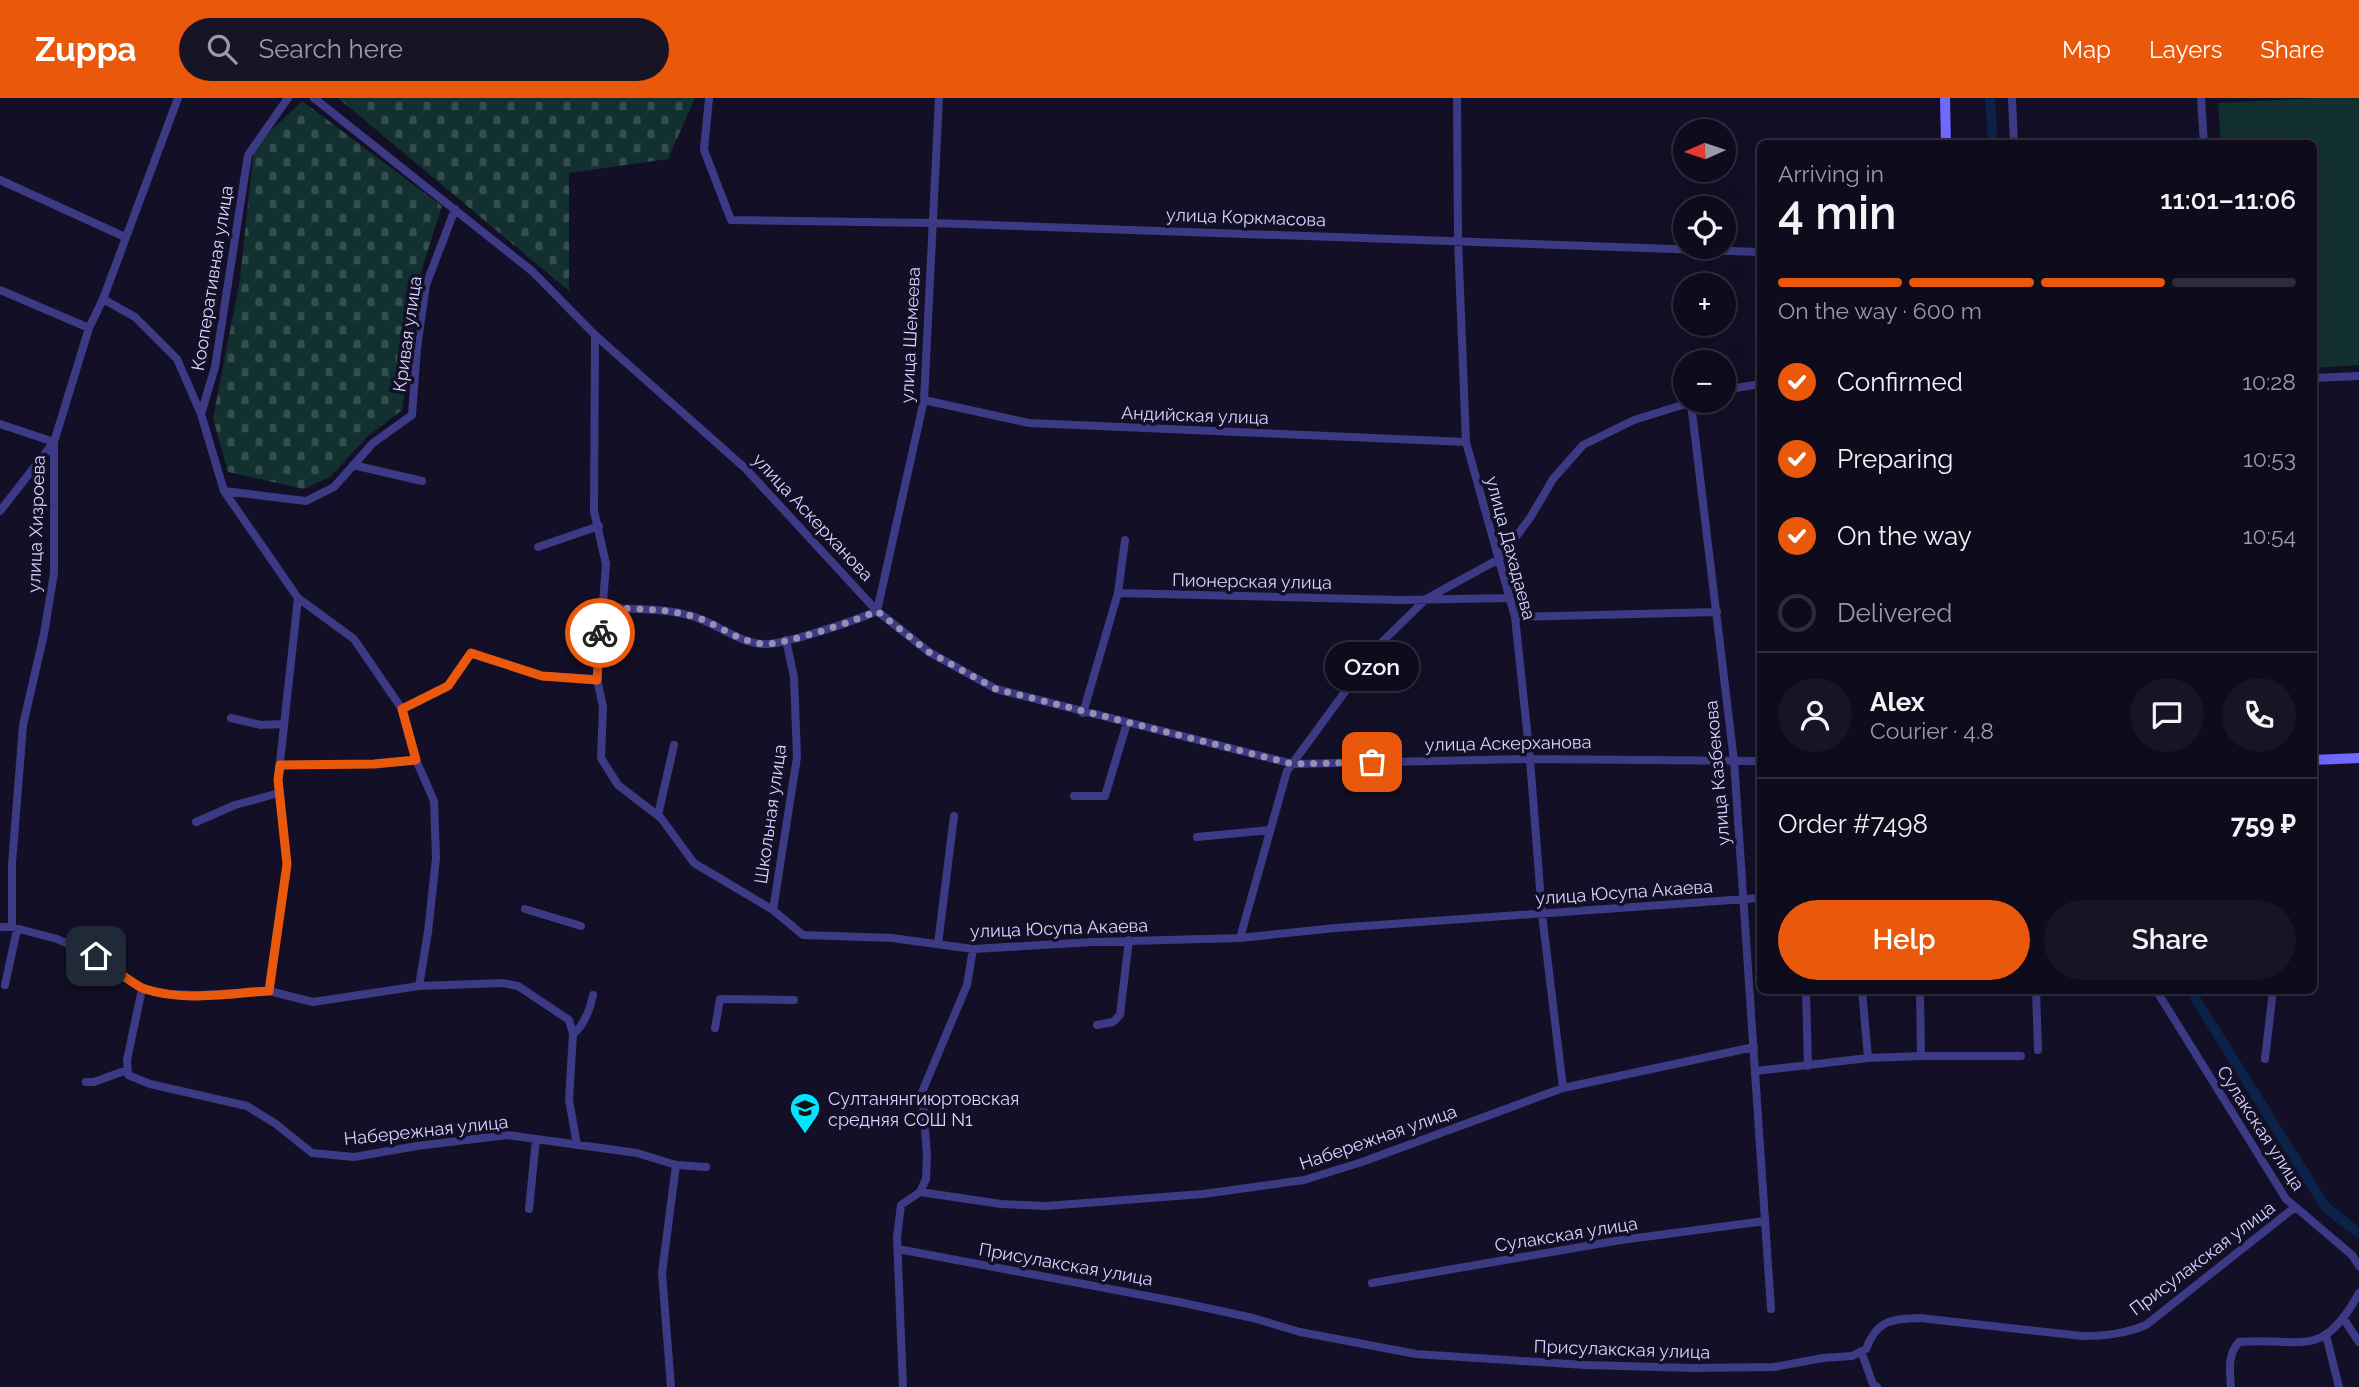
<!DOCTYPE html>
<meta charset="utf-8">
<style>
body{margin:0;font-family:Raleway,sans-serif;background:#171425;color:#f1f3f6;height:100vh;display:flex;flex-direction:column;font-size:26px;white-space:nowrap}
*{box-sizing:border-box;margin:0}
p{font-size:23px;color:#9b9ba3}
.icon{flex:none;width:38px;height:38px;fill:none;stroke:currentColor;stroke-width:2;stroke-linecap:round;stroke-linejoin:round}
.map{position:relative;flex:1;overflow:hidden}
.sheet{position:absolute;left:1757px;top:42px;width:560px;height:854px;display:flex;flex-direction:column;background:#0e0b1c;border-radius:10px;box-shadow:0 7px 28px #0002,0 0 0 2px #2e2b3b}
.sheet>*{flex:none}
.needle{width:46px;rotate:267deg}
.tools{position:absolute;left:1673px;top:21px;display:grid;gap:14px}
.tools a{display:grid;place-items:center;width:63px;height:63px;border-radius:50%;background:#0e0b1c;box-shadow:0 7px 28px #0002,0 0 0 2px #2e2b3b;font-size:35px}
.pin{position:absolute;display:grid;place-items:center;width:60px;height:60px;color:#fff;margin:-30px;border-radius:14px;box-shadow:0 4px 10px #0006}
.courier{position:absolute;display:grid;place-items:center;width:70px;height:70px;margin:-35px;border:5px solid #ea580c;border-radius:50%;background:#fff;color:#222;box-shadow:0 2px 9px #0007}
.bubble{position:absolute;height:49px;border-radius:24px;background:#0e0b1c;box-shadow:0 7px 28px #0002,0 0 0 2px #2e2b3b;font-size:23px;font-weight:600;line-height:49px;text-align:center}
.overview em{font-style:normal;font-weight:600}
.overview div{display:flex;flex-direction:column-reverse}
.overview{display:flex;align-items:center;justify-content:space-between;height:119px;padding:0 21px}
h1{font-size:46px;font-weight:600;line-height:52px}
.bar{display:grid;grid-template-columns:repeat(4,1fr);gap:10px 7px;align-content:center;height:84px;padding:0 21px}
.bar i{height:9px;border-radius:5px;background:#2e2b3b}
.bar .current{background:#ea580c}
.bar p{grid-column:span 4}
.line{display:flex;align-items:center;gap:18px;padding:0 21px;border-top:2px solid #2e2b3b}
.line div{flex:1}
.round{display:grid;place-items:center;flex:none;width:74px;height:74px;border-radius:37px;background:#171425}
ol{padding:0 21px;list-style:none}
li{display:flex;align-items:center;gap:21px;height:77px}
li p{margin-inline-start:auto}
li .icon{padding:7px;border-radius:50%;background:#ea580c;color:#fff;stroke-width:4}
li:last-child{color:#9b9ba3}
li i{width:38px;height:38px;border:4px solid #2e2b3b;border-radius:50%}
.cta{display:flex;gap:14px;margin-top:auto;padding:14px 21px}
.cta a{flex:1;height:80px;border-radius:42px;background:#ea580c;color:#fff;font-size:28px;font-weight:600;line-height:80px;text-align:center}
.cta a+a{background:#171425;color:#f1f3f6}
header{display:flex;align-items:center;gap:42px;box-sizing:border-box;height:98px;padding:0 35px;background:#ea580c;color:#fff}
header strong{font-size:33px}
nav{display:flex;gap:38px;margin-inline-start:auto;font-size:24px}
.search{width:490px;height:63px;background:#171425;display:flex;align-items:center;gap:18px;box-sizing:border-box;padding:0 24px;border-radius:38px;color:#9b9ba3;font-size:26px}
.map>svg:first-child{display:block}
.cemetery{fill:url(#cemetery-stones)}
.park{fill:#12302f}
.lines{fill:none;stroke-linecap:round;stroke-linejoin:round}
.canal{stroke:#0c2248;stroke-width:10}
.street{stroke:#3d3a85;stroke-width:8}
.secondary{stroke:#6f6bff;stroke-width:10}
.done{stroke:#948fb3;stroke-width:7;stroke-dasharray:0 12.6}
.route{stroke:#ea580c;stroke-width:9}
.labels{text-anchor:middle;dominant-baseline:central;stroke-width:7;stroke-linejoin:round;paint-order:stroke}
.street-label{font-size:18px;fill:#d9d4ff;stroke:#130f26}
.poi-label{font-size:18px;fill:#d9d4ff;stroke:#130f26;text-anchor:start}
</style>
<header>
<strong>Zuppa</strong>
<div class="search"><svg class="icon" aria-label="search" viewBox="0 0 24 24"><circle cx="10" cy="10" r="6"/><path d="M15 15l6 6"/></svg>Search here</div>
<nav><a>Map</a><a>Layers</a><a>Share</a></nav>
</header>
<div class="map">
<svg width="2359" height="1289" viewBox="0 0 2359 1289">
<defs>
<pattern id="cemetery-stones" width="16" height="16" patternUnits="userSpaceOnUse" patternTransform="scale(1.75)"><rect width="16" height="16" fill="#12302f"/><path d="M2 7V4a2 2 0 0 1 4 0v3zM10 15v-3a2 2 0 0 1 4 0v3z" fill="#344d4e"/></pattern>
</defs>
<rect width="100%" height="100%" fill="#130f26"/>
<path class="cemetery" d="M338,0H695L668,61L569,75V193Z
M302,3L442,108L421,174L402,312L368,338L330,379L304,391L228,374L213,320L240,181L254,49Z"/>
<path class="park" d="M2316,0H2359V267L2314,270V46L2221,45L2218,5Z"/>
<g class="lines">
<path class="canal" d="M1990,0L1993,46
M2190,892L2326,1110L2359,1135"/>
<path class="street" d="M314,0L532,173L595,237L746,371L877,513L929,554L996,591L1293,666L1530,661L1760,663
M709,0L704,52L731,122L932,125L1760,154
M1457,0L1458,142L1466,344L1515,519L1530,661L1542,816L1563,990
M2012,0L2014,46
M2201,0L2204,46
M0,82L125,139
M0,192L89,230
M103,201L135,219L177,261L201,316
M595,237L594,413L606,466L597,581L603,609L601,660L618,687L661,720L694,765L773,812L803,837L892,840L973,851L1093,844L1240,840L1335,830L1760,800
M2314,280L2359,278
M1724,292L1760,286
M924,302L1029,325L1466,344
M1691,305L1734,663L1771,1211
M0,326L54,344
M353,367L422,383
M224,393L306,403L334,389L373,345L412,317L417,250L426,187L455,111
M0,413L54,344
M538,449L599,428
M1118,495L1125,442
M298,500L354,541L402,611L416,662L434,703L436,760L428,834L419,888
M602,510C630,511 661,510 688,517C715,523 735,544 763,546C781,548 857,522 877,513L924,302L939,0
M1515,519L1717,514
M402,611L448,588L471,555L542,578L597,581
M1083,615L1118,495L1399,502L1510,500
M231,620L261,627L284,626
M280,667L374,666L416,662
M1074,698H1105L1127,625
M658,717L674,647
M196,724L235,707L279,695
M1197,739L1270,732
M525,811L581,828
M773,812L797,659L794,579L786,542
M0,829H12L57,841L96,858L142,891L169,896L200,897L269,893L313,904L419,888L502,885L518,888L569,922L573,936L569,1002L577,1047
M12,829V766L23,627L44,536L54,475V344L89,230L103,201L178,0
M1240,840L1287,673L1380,546L1426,501L1499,461L1530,420L1553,381L1583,347L1634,322L1695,303
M938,846L954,718
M5,887L17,831
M142,891L127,962L128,977L150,986L247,1008L276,1026L312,1055L354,1059L417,1048L507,1037L637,1055L676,1067L706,1069
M1806,892L1808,968
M1862,892L1868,960
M1920,892L1921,958
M2036,892L2038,952
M2156,892L2286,1101L2352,1157L2359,1168
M269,893L287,766L278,682L298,500L224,393L201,316L215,269L248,57L288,0
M1097,927L1113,924L1120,917L1129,842
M715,930L720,901L794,902
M573,936C585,927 590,911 593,897
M2265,961L2273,892
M1756,973L1868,960L1921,958H2021
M86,984H94L127,972
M920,1094L1001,1106L1046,1108L1203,1096L1304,1082L1362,1064L1563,990L1754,949
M529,1111L536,1041
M898,1151L1179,1204L1253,1220L1300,1234L1416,1256L1585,1267L1693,1270L1774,1269L1823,1260L1852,1258L1866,1251C1877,1222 1891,1221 1920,1220L2082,1238C2105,1238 2124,1236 2146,1227L2295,1109
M1372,1185L1621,1142L1765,1123
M2343,1220L2359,1244
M2326,1237L2339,1289
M1861,1253L1873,1286L1877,1289
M671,1289L662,1175L676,1067
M903,1289L897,1139L901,1107L920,1094L926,1081L927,1057L922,994L967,887L973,851
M2231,1289C2230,1273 2227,1257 2239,1244C2302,1239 2322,1263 2359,1195"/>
<path class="secondary" d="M1945,0L1946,46
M2314,662L2359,660"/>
</g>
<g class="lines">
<path class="done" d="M600,535L602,510C630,511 661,510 688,517C715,523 735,543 763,546C781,548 858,522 877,513L929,554L996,591L1293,666L1372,664"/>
<path class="route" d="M96,858C108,866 135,888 145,891C184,904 229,895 269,893L287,766L278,682L280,667L374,666L416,662L402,611L448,588L471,555L542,578L597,582L600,535"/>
</g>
<defs>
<g id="school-pin" transform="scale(1.575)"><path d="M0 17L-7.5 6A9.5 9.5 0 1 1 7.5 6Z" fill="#00e5ff" stroke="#130f26"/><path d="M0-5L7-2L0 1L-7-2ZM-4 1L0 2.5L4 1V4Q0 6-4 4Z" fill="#111"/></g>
</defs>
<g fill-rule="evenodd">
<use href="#school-pin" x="805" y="1010"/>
</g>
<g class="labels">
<g class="street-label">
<text transform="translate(1246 119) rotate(2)">улица Коркмасова</text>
<text transform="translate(212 180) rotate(-81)">Кооперативная улица</text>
<text transform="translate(407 236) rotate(-82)">Кривая улица</text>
<text transform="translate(910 237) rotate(-87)">улица Шемеева</text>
<text transform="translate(1195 317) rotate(2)">Андийская улица</text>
<text transform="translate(813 419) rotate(47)">улица Аскерханова</text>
<text transform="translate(36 426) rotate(-88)">улица Хизроева</text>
<text transform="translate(1511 450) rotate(75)">улица Дахадаева</text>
<text transform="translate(1252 483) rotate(1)">Пионерская улица</text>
<text transform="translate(1508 645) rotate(-1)">улица Аскерханова</text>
<text transform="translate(1717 675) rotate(-95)">улица Казбекова</text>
<text transform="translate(770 716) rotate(-82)">Школьная улица</text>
<text transform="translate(1624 794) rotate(-4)">улица Юсупа Акаева</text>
<text transform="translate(1059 830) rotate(-2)">улица Юсупа Акаева</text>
<text transform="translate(2261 1030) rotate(57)">Сулакская улица</text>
<text transform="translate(426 1032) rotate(-6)">Набережная улица</text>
<text transform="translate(1378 1039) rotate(-19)">Набережная улица</text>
<text transform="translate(1566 1136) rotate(-9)">Сулакская улица</text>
<text transform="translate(2202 1160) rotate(-37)">Присулакская улица</text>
<text transform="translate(1066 1166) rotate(10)">Присулакская улица</text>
<text transform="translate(1622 1251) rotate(2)">Присулакская улица</text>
</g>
<g class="poi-label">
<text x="828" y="1000">Султанянгиюртовская<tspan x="828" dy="21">средняя СОШ N1</tspan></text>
</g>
</g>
</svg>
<div class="tools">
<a><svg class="needle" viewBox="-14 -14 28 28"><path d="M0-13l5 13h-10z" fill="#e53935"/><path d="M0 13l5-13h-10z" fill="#9b9ba3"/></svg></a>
<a><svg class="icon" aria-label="locate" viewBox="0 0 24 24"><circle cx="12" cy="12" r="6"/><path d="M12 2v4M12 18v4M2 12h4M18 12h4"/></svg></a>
<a>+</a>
<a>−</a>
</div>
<div class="pin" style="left:1372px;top:664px;background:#ea580c"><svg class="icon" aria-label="bag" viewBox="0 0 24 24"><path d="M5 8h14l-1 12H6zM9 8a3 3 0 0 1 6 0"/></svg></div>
<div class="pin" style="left:96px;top:858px;background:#1f2937"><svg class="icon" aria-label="home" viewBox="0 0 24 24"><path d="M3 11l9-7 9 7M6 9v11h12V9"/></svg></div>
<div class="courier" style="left:600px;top:535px"><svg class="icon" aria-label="bike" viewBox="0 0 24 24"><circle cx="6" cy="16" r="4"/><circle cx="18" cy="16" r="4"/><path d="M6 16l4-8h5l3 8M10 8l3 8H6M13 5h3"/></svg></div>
<div class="bubble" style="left:1325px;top:544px;width:94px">Ozon</div>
<section class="sheet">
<div class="overview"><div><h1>4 min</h1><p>Arriving in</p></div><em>11:01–11:06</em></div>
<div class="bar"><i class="current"></i><i class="current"></i><i class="current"></i><i></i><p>On the way · 600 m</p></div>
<ol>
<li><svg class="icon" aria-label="check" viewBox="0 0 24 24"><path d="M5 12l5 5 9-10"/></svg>Confirmed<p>10:28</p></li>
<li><svg class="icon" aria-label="check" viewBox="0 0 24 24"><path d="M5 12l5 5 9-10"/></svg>Preparing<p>10:53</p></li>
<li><svg class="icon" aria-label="check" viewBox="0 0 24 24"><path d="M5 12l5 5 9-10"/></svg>On the way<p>10:54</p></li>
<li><i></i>Delivered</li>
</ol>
<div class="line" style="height:126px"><a class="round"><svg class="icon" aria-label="person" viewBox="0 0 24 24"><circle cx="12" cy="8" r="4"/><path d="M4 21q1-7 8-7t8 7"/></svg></a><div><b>Alex</b><p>Courier · 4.8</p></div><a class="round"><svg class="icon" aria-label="chat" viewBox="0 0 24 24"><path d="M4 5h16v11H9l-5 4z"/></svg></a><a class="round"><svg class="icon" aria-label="phone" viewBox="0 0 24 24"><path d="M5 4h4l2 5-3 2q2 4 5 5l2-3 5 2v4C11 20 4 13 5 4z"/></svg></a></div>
<div class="line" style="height:91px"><div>Order #7498</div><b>759 ₽</b></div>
<div class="cta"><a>Help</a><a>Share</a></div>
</section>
</div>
